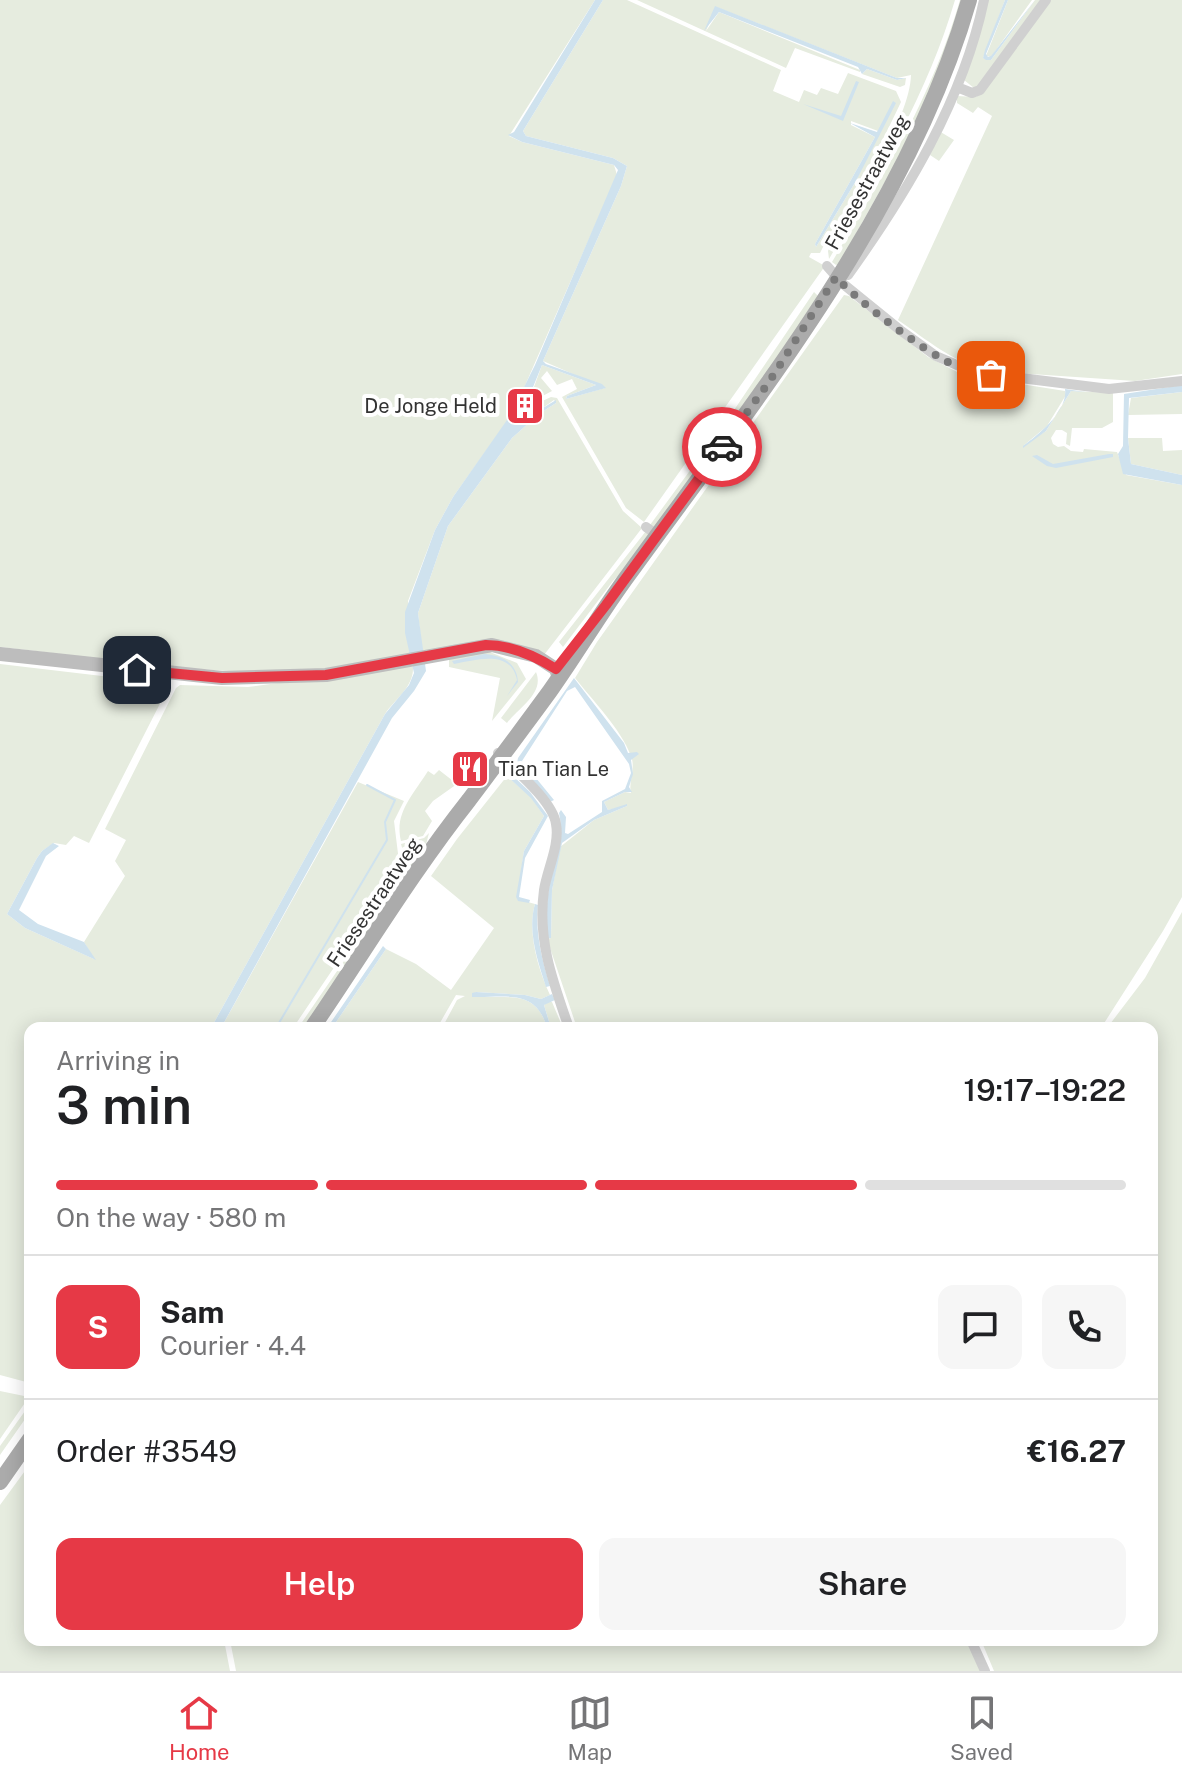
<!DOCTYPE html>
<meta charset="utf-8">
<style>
body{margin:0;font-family:"Public Sans",sans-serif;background:#f6f6f6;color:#202124;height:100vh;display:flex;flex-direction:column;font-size:30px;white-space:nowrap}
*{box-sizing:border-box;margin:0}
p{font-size:26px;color:#757577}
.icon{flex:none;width:44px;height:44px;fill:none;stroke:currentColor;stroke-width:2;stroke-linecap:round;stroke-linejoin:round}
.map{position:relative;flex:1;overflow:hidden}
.panel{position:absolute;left:24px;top:1022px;width:1134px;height:624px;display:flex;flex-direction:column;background:#fff;border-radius:16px;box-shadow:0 4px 20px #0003}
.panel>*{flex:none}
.pin{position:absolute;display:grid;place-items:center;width:68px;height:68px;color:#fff;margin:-34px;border-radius:16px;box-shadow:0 4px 12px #0006}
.courier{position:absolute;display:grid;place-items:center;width:80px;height:80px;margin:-40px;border:6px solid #e63946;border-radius:50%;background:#fff;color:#222;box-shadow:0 2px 10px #0007}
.summary em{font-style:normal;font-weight:600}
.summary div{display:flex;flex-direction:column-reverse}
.summary{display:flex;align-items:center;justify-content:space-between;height:136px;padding:0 32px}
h1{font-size:52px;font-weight:600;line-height:60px}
.bar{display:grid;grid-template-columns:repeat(4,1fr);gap:12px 8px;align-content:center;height:96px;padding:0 32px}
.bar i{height:10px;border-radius:6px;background:#e0e0e0}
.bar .current{background:#e63946}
.bar p{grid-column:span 4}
.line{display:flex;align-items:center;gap:20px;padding:0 32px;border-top:2px solid #e0e0e0}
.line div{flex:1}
.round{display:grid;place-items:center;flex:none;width:84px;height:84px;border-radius:16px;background:#f6f6f6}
.action{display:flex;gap:16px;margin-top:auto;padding:16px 32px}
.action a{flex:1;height:92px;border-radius:16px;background:#e63946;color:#fff;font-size:32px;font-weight:600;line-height:92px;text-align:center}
.action a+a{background:#f6f6f6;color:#202124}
.tabs{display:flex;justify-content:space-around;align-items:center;height:112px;border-top:2px solid #e0e0e0;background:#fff;font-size:22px;color:#757577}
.tabs a{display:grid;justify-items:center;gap:4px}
.tabs .current{color:#e63946}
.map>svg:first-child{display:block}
.green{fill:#e6ecdf;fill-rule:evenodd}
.water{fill:#cfe2ee}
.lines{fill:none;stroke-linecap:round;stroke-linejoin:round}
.stream{stroke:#cfe2ee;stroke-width:2}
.minor{stroke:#d0d0d0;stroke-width:10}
.secondary{stroke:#bdbdbd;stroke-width:14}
.primary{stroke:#ababab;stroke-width:16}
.done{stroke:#7a7a7a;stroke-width:8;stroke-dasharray:0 14.4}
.route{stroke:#e63946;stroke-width:10}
.labels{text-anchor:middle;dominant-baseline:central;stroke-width:8;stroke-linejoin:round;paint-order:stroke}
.street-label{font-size:20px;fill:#333;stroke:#fff}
.poi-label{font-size:20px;fill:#333;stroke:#fff;text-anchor:end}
</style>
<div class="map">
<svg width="1182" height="1671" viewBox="0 0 1182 1671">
<rect width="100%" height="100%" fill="#fff"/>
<path class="green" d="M0,0H595L509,136L522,142L614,165L617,175L513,413L453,497L435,530L408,601L410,654C390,658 370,664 350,667C233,682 116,659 0,647Z
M603,0H627L781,70L773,91L799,102L804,90L817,95L821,88L838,94L848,73L896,91L901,102L868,171L823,247L820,253H811L809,257L825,266L644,522L626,508L562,397L577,389L572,379L557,385L547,371L541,378L552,391L535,400L531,395L542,365L596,385L567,396L566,399L605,388L543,361L621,186L627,166L613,158L526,136L523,131ZM851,121L878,131L856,181L816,247L815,244L875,137L851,125Z
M637,0H955C928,93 878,176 829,259L828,251L831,243C854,203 910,119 911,75L897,78L716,7L706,31L719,12L860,70V72L795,48L786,68Z
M960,0H964L923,114L839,264L836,265L832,262C883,176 932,97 960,0Z
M988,0H1005L983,58L991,60L1035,0H1042L980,86L974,88L964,80Z
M1008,0H1032L991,57L986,56Z
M1050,0H1182V374L1135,381L988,371C953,362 927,340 898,320L992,116L978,107L973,113L957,103V96L976,97Z
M867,69L897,80L906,78L905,85L900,87L862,74Z
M939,131L954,140L939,161L930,155Z
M814,292L818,296L785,349L655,528L650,525L730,416Z
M844,295L849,296L928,357L963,375L1065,391L1066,395L1047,426L1023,446L1046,431L1071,391L1113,393V422L1102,428H1072L1070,446L1066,444L1067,433L1062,430H1056L1051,438L1053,444L1058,447L1064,446L1071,451L1083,452L1084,449L1117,452L1126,475L1182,485V897L1163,931L1101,1028H577L547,939L551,938L552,890L560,847L594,820L627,806L608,810L604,802L625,792L631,793C628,783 636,768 631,756C621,729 593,701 575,678L597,642Z
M1182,392V414L1128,415L1131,398Z
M551,397L557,398L623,511L642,528L544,655L508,643L422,651L418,613L448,526L512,438L539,414L556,403L554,400L537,412L536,404Z
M1128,438H1162L1163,451L1182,450V475L1131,464Z
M646,531L649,535L635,558L613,581L563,647L559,642Z
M485,650L517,663L526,679L492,721L500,678L449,667V657Z
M0,664L170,684L89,843L74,836L66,845L54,843L42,851L37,858L7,914L25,928L94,959L84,942L125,876L115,861L126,840L105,829L176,688L180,685L248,687L409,665L413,667C414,687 395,699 385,714L211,1028H30V1383L0,1375Z
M536,672C545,693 518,708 507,723L501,718Z
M439,770L457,784L433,801L425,811L432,821L423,836L401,841C394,813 413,795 428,771L434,775Z
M507,776L531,797L544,816L524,851L517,899L535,904C527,932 538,969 550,995L541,999L525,995L476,992L472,996C505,1000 536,987 547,1028H442L457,1000L465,996L456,995L437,1028H332L386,949L416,964L451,990L494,928L431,876L457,839Z
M358,782L404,801L394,821L400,870L293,1028H221Z
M429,833L422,860L308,1028H298L403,875L406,863L401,844L424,838Z
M1182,912V1671H994L981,1640H1152V1028H1107L1145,978Z
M549,1001L552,1002L563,1028H551L544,1005Z
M0,1391L29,1397L0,1439Z
M30,1404V1412L0,1455V1446Z
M30,1464V1640H224L230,1671H0V1505Z
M230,1640H967L981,1671H236Z"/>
<path class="water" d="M595,0H603L523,131L526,136L613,158L627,166L621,186L543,361L546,364L602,384L606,388L566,399L567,396L596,385L542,365L529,397L521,393L535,365L618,170L614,165L522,142L508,135L514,132Z
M1005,0H1008L986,54L988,57L991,56L1035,0L991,60H986L983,58L985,50Z
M715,6L897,78H906L897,80L867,69L862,74L858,67L719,12L704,31Z
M856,81L859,82L843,121L803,104L841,116Z
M893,101L896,103L856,181L816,247L815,244L875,137L850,123L877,132Z
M1182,385V392L1129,398L1128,438L1131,464L1182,475V485L1123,474L1118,454L1123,446L1124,394Z
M1065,389L1086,392L1071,391L1046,431L1023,448V446C1039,434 1068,411 1065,389Z
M556,400V403L539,414L512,438L448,526L418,613L426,671L414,691L392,718L221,1028H211L385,714L409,685L414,673L405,633V612L435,530L453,497L512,413L528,417Z
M1109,454H1113V457L1056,468L1047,466L1032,456L1037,455L1053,464Z
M484,654C502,655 517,663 518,682L507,696L517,680C511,649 476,660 454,664L452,661Z
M574,678L624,743L628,753L637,752L639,754L631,760L633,774L629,787L632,792H625L604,802L608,810L627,804V806L594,820L562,843L552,890L551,938L547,939C546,922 546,905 549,888C553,864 565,837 559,813L561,810L566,817L565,833L568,834L602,812V801L625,789L631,773L629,764L575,687L567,691L522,761L554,800L550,802L517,763L518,758Z
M510,773L530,792L548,816L525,858L519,897L530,900L529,903L518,901L516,897L524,851L544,816L531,798L507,776Z
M53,843L59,846L46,856L19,910L38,924L84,942L96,960L25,928L7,914L37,858L42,851Z
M535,904L538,905C535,935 542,958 550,986L546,987C538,962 527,931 535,904Z
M383,946L386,949L332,1028H327Z
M476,992L525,995L541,999L552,994L555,1000L544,1005L551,1028H547C536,988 506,998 472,997V993Z"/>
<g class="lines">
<path class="stream" d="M276,1028L387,840L385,822L395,800L367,785"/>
<path class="minor" d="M957,87L972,93L980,90L1046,0
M827,266L842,283L900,330L936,356L973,372L1109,389L1182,381
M848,275C907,193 963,100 984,0
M646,527L657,535
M498,753C514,769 553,801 556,824C560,845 547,870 544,890C537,940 553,982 569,1028
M971,1640L985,1671"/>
<path class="secondary" d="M0,654L222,678L326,675L492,645L536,656L556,669L559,678"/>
<path class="primary" d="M312,1028C364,952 412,872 469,800C496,764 523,728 550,691C577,653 601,612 629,574C755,400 909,210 969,0
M0,1482L30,1439"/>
</g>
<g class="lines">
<path class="done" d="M722,447L769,382L836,277C857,301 925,352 954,365C966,371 978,373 991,375"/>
<path class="route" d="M137,670L222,678L326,675L486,645C511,645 535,656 556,669L606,605L722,447"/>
</g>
<defs>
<g id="building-square" transform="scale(2)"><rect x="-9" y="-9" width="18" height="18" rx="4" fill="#e63946" stroke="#fff"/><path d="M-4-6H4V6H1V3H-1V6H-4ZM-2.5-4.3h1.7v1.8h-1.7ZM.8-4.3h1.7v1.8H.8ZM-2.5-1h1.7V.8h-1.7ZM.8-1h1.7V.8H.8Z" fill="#fff"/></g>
<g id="restaurant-square" transform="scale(2)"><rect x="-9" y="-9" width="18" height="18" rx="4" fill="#e63946" stroke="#fff"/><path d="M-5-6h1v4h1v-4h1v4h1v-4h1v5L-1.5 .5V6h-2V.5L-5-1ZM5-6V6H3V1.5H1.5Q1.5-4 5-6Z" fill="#fff"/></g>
</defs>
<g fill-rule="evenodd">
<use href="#building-square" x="525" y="406"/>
<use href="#restaurant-square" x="470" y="769"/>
</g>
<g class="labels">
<g class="street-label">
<text transform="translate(867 182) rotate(-61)">Friesestraatweg</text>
<text transform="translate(374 902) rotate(-56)">Friesestraatweg</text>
</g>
<g class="poi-label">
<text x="497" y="406">De Jonge Held</text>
<text x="498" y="769" text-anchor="start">Tian Tian Le</text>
</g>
</g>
</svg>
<div class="pin" style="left:991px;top:375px;background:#ea580c"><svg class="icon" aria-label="bag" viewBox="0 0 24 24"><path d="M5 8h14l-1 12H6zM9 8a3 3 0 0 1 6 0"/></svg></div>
<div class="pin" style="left:137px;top:670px;background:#1f2937"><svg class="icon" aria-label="home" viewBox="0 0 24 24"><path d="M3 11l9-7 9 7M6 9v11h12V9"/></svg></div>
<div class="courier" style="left:722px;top:447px"><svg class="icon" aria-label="car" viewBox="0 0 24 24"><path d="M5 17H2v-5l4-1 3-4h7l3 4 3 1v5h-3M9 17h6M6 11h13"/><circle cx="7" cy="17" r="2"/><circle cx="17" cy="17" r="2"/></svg></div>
<section class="panel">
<div class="summary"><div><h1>3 min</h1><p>Arriving in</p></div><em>19:17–19:22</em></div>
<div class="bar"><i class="current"></i><i class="current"></i><i class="current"></i><i></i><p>On the way · 580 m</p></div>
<div class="line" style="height:144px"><b class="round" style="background:#e63946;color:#fff">S</b><div><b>Sam</b><p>Courier · 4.4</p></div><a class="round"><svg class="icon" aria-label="chat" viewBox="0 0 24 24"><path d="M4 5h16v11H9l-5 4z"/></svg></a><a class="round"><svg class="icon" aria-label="phone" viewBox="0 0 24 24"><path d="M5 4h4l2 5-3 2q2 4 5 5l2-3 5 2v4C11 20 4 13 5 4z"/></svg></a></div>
<div class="line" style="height:104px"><div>Order #3549</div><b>€16.27</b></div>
<div class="action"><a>Help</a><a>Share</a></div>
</section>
</div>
<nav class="tabs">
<a class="current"><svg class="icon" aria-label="home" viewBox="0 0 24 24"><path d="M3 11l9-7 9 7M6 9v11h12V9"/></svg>Home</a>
<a><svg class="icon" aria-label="map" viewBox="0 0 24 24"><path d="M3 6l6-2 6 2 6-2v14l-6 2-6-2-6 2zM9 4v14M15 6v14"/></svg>Map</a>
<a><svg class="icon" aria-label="saved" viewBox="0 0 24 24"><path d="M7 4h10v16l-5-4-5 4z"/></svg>Saved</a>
</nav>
